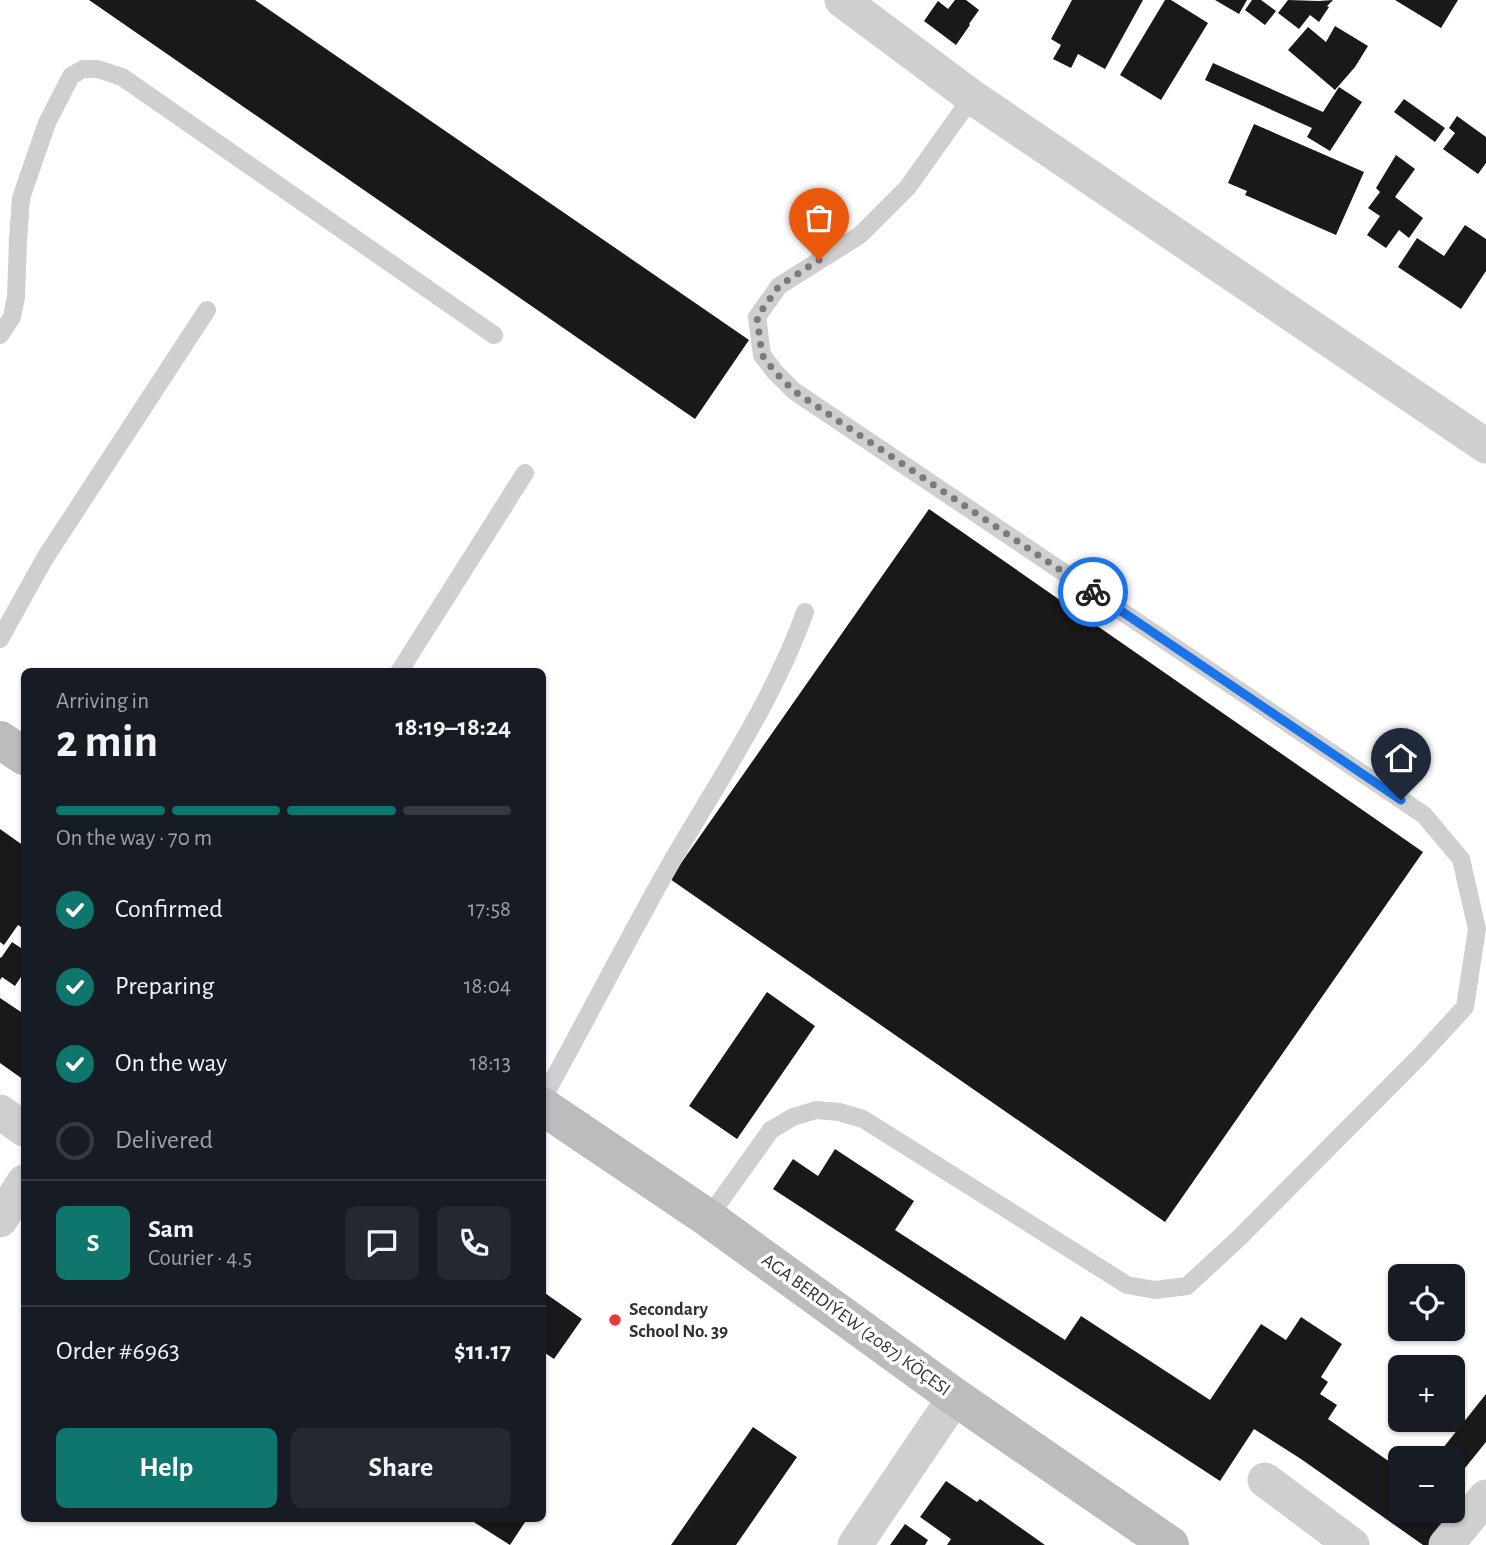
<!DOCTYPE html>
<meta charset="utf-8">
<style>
body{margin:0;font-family:"Alegreya Sans",sans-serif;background:#242831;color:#f1f3f6;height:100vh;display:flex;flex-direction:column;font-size:26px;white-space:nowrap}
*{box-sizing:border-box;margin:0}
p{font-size:23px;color:#9ea1a6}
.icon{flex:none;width:38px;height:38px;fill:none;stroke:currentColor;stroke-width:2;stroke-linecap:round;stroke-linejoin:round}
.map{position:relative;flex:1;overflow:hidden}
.side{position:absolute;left:21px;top:668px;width:525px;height:854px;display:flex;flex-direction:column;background:#171b24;border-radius:10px;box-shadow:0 2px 5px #0004}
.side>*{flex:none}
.tools{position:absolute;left:1388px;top:1264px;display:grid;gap:14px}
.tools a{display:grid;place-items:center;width:77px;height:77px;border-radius:10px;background:#171b24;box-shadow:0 2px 5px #0004;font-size:35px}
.pin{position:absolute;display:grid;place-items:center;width:60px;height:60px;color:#fff;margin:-72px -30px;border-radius:50% 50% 50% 0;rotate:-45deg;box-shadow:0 0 7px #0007}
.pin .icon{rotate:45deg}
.courier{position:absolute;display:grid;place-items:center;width:70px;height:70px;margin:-35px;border:5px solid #1a73e8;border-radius:50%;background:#fff;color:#222;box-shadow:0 2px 9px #0007}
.overview em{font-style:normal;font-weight:700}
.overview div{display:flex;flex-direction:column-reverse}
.overview{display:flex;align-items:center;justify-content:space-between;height:119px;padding:0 35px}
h1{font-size:46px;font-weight:700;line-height:52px}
.bar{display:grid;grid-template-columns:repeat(4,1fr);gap:10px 7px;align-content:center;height:84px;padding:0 35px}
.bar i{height:9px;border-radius:5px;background:#363941}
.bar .active{background:#0f766e}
.bar p{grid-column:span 4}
.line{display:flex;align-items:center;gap:18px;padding:0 35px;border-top:2px solid #363941}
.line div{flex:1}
.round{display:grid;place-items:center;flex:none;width:74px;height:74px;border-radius:10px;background:#242831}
ol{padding:0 35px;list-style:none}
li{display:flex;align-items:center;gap:21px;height:77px}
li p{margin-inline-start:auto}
li .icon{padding:7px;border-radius:50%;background:#0f766e;color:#fff;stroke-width:4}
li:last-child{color:#9ea1a6}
li i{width:38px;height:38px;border:4px solid #363941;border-radius:50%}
.primary-button{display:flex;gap:14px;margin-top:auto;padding:14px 35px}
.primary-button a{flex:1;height:80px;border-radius:10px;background:#0f766e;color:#fff;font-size:28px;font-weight:700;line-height:80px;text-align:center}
.primary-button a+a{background:#242831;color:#f1f3f6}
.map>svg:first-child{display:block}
.building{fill:#191919}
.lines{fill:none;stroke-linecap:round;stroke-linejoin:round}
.lane{stroke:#cfcfcf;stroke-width:18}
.street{stroke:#cfcfcf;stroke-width:35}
.secondary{stroke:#bcbcbc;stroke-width:38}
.done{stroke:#7a7a7a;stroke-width:7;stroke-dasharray:0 12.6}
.route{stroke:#1a73e8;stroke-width:9}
.poi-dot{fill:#e33b3f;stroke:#fff;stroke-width:2.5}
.labels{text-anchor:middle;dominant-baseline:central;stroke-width:7;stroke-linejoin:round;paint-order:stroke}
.poi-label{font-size:19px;font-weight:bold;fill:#323232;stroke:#fff;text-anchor:start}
.street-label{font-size:19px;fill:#323232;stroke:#fff}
</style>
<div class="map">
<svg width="1486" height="1545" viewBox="0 0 1486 1545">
<rect width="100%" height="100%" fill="#fff"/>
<path class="building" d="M89,0H255L749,340L695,419Z
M955,0H966L979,10L969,24L970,25L956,45L924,21L938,1L948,9Z
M1072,0H1143L1105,69L1078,54L1071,68L1053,59L1061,45L1051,39Z
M1165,0H1171L1208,23L1161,100L1120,75Z
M1215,0H1247L1239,14Z
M1252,0H1261L1276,11L1265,25L1245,10Z
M1288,0L1319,1L1333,0L1327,6L1329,7L1319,22L1310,15L1299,29L1278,13Z
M1395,0H1458L1441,28Z
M1335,26L1368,46L1355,67L1335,90L1288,50L1308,27L1326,42Z
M1213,63L1323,112L1339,87L1362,102L1330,151L1307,137L1312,128L1205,80Z
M1404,99L1445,128L1435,142L1394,112Z
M1457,116L1486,137V163L1478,174L1443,149L1455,133L1449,128Z
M1254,124L1364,172L1336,235L1245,195L1247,191L1228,183Z
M1396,155L1415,169L1395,197L1423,218L1409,238L1399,230L1386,248L1367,235L1380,216L1368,208L1380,192L1376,188Z
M1465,225L1486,239V271L1461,309L1398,267L1417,238L1444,256Z
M929,509L1423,852L1165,1222L670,879Z
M0,829L24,846V929L18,925L4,945L0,942Z
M12,942L24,950V972L15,986L2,977L0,980V957L1,958Z
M767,992L815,1026L737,1139L689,1106Z
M0,998L24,1014V1080L0,1063Z
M835,1149L914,1201L895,1230L1065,1340L1081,1316L1210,1400L1261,1324L1286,1340L1301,1317L1342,1344L1321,1377L1328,1382L1320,1394L1337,1405L1328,1419L1400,1469V1510H1437L1434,1514L1450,1526L1436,1545H1423L1301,1459L1254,1429L1220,1481L773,1189L793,1159L818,1176Z
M542,1291L582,1319L554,1359L542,1351Z
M1486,1394V1442L1452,1484V1458H1435Z
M753,1427L797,1457L736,1545H671Z
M946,1481L977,1502L980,1499L1045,1545H947L951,1539L920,1517Z
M469,1519H527L510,1545Z
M905,1524L928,1540L925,1545H890Z"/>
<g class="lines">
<path class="lane" d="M0,335L12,317L16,297L18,240L21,198L47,123L71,76L83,69H98L122,77L494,335
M0,639L45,558L207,310
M399,672L525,473
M542,1100C586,1021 627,940 672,861C719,780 773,701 805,612
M708,1218L771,1130L793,1117L816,1110L839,1112L863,1119L1127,1285L1155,1290L1187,1286L1239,1238L1420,1056L1465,1007L1477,929L1461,859L1424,815L794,391L775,372L762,355L757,317L779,286L860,235L908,187L972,97"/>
<path class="street" d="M842,0L972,97L1486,446
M0,1112L24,1129
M0,1220L24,1182
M1265,1480L1352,1545
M855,1545L955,1397
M1446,1545L1486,1497"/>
<path class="secondary" d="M0,740L24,756
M542,1106L708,1218L955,1397L1170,1545"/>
</g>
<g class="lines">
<path class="done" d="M819,260L779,286L757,317L762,355L775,372L794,391L1093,592"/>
<path class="route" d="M1093,592L1401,800"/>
</g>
<circle class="poi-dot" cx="615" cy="1320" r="7"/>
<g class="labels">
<g class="poi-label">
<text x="629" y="1309">Secondary<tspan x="629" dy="22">School No. 39</tspan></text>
</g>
<g class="street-label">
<text transform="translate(856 1325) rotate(36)">AGA BERDIÝEW (2087) KÖÇESI</text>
</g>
</g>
</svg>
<div class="tools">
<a><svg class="icon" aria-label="locate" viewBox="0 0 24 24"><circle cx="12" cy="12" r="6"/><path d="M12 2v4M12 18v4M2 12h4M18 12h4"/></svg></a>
<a>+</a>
<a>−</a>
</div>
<div class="pin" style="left:819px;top:260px;background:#ea580c"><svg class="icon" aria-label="bag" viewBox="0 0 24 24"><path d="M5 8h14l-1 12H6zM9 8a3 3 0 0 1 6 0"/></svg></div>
<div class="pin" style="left:1401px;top:800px;background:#1f2937"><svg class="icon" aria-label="home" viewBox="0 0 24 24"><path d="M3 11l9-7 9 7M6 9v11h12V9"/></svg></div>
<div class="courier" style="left:1093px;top:592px"><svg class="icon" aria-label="bike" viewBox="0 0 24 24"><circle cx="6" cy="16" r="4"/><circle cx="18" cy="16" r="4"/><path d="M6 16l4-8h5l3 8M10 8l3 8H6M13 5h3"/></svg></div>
<section class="side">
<div class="overview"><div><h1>2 min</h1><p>Arriving in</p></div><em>18:19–18:24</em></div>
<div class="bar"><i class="active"></i><i class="active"></i><i class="active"></i><i></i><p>On the way · 70 m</p></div>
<ol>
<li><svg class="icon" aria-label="check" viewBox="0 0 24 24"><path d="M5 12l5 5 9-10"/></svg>Confirmed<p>17:58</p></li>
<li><svg class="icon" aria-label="check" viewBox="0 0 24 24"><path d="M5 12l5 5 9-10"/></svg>Preparing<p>18:04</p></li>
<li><svg class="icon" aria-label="check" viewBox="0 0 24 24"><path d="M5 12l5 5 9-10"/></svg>On the way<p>18:13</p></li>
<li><i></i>Delivered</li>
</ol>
<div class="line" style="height:126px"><b class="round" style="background:#0f766e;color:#fff">S</b><div><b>Sam</b><p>Courier · 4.5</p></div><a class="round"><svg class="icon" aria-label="chat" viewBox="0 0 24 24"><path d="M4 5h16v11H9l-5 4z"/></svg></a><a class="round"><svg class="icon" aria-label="phone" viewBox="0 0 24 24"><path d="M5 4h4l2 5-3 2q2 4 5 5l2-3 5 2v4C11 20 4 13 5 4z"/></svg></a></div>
<div class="line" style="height:91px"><div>Order #6963</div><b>$11.17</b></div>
<div class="primary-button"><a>Help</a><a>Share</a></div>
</section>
</div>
